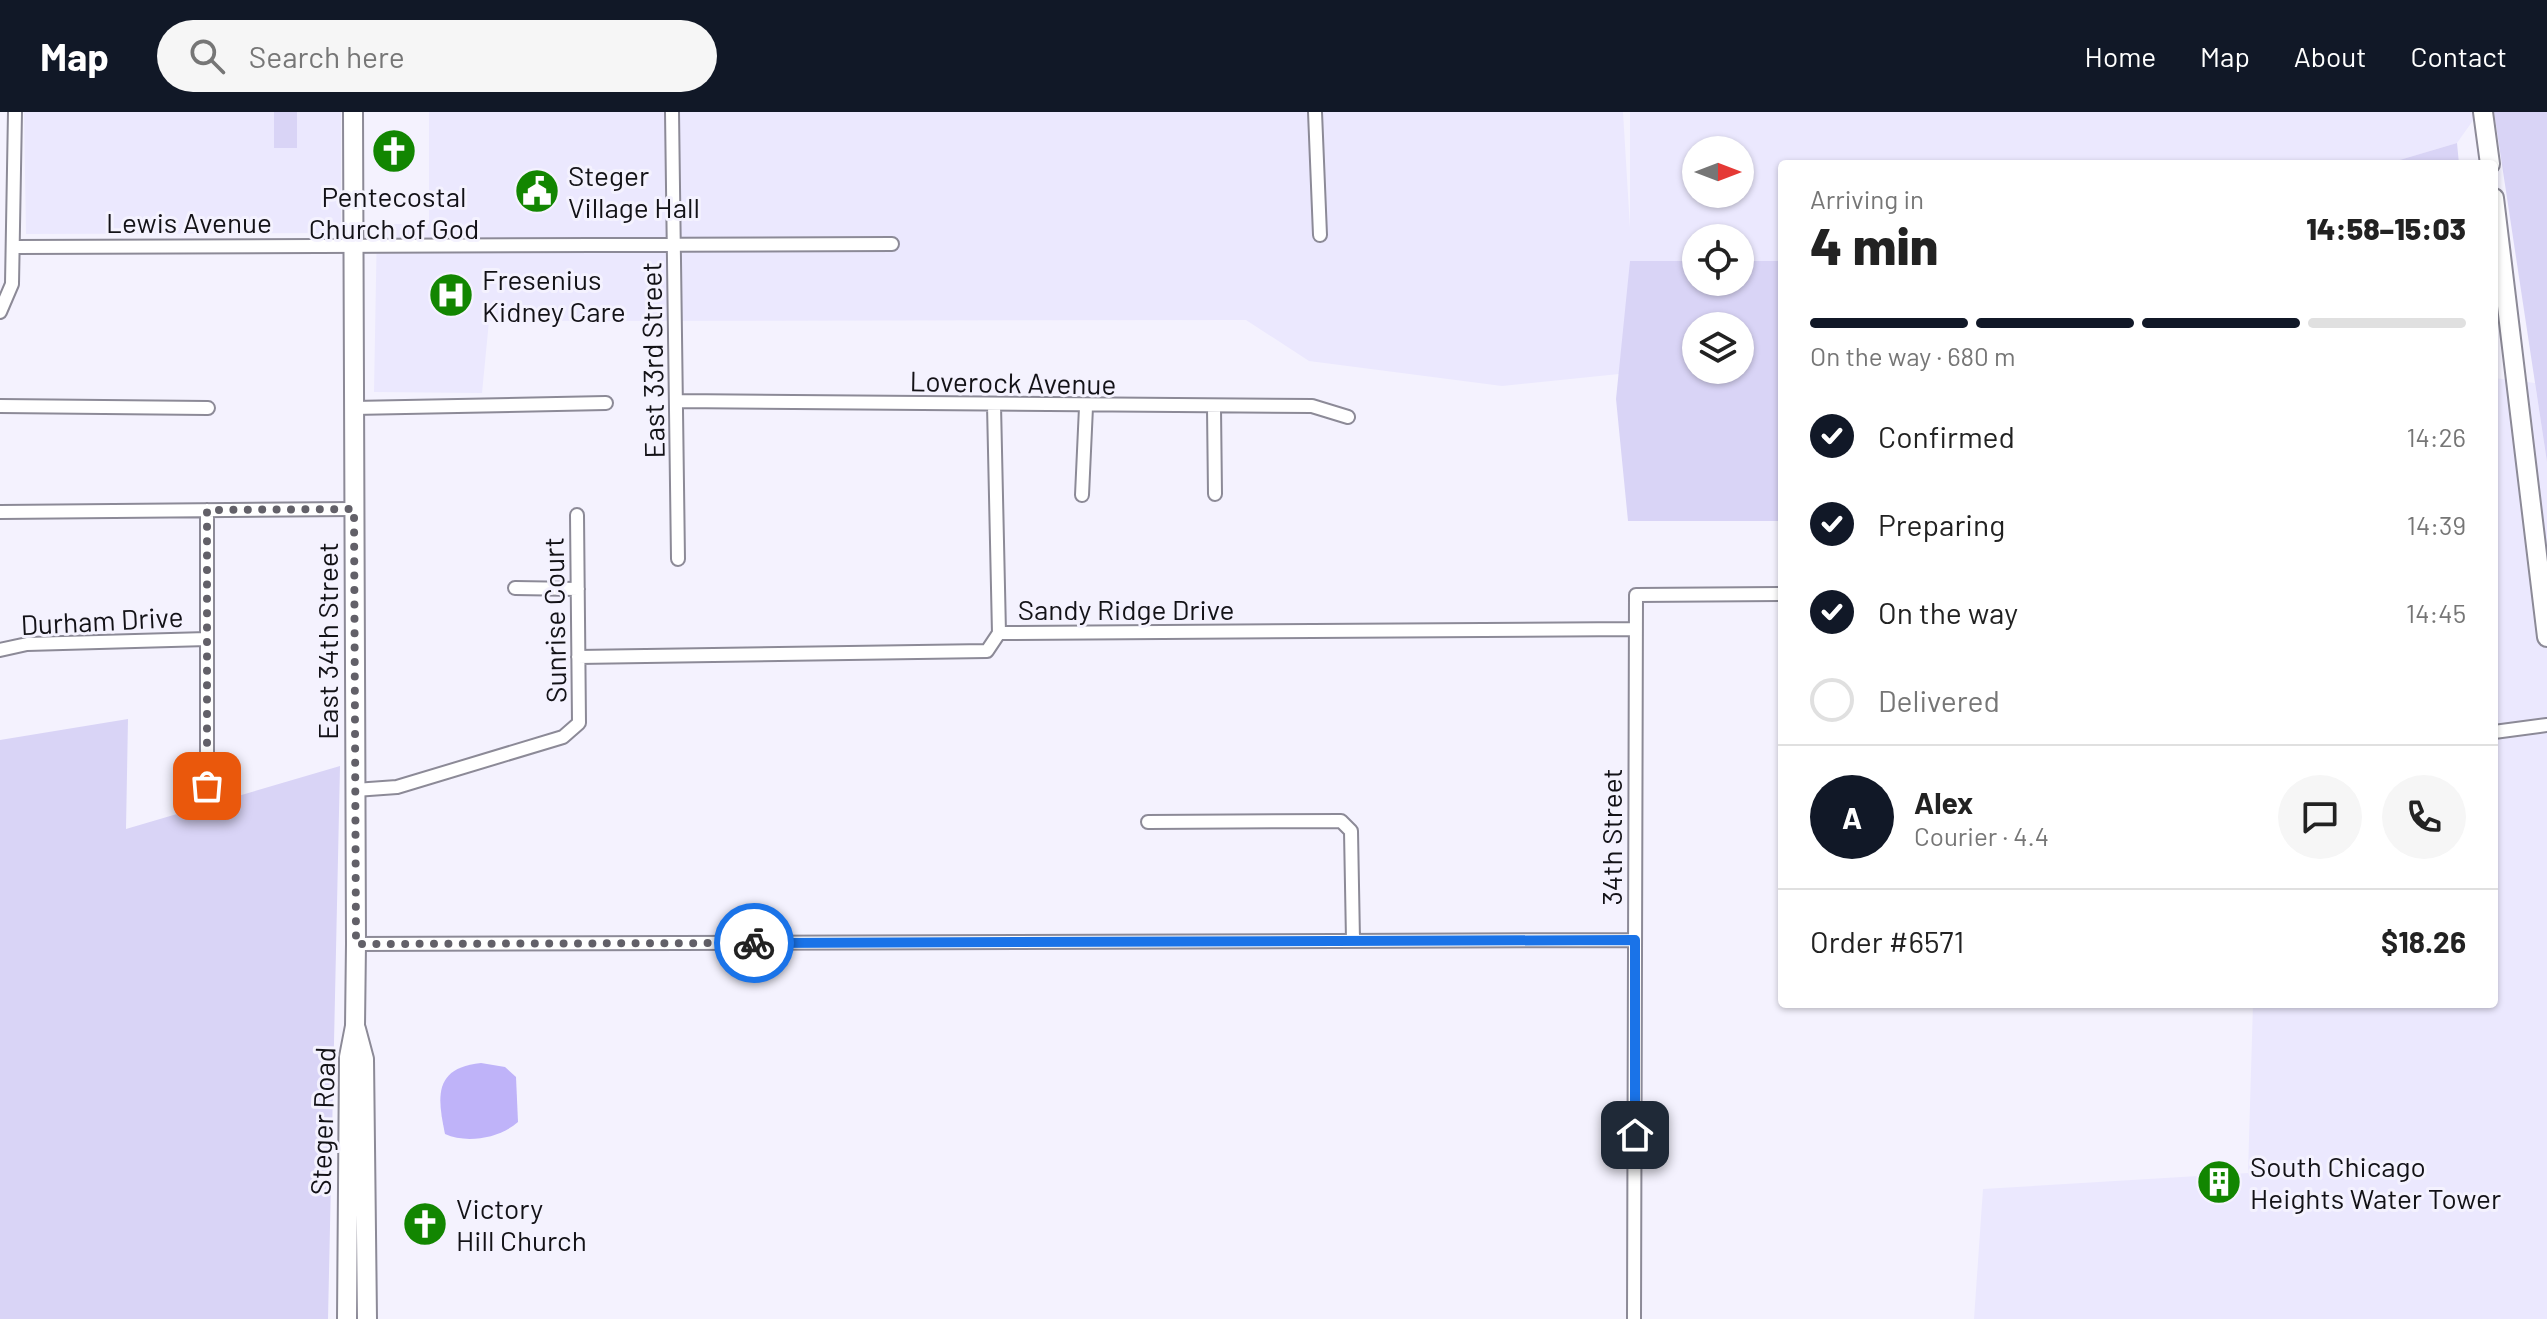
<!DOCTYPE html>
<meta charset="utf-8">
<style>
body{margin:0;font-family:Barlow,sans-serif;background:#f6f6f6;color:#222;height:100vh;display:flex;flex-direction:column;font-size:30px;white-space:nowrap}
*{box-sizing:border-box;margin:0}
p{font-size:26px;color:#767676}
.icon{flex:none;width:44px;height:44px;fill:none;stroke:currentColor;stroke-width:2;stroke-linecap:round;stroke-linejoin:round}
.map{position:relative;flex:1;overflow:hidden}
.sheet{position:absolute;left:1778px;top:48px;width:720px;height:848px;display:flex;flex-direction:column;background:#fff;border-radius:8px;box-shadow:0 2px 6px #0004}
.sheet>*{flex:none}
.needle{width:52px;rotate:90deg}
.buttons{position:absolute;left:1682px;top:24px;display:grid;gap:16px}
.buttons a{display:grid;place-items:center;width:72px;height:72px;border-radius:50%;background:#fff;box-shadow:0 2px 6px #0004;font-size:40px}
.pin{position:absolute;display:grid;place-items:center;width:68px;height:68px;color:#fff;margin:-34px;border-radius:16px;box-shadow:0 4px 12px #0006}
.courier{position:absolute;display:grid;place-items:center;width:80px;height:80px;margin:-40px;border:6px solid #1a73e8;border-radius:50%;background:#fff;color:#222;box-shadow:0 2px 10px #0007}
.headline em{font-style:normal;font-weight:800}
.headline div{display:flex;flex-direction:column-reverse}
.headline{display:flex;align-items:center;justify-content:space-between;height:136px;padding:0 32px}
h1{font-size:52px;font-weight:800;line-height:60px}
.bar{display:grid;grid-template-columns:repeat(4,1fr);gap:12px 8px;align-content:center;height:96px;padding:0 32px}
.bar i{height:10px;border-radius:6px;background:#e0e0e0}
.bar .selected{background:#111827}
.bar p{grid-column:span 4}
.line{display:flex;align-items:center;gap:20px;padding:0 32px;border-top:2px solid #e0e0e0}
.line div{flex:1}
.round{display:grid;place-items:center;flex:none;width:84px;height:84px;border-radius:42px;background:#f6f6f6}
ol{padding:0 32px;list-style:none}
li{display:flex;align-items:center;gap:24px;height:88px}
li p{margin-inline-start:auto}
li .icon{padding:8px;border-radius:50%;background:#111827;color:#fff;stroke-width:4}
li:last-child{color:#767676}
li i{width:44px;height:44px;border:4px solid #e0e0e0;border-radius:50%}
header{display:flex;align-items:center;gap:48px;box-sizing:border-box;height:112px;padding:0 40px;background:#111827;color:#fff}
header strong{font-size:38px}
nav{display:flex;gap:44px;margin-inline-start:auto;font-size:28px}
.search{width:560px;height:72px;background:#f6f6f6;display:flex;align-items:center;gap:20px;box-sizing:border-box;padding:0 28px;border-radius:44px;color:#767676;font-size:30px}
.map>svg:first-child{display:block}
.built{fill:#ebe8fe;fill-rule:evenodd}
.green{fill:#d9d4f6;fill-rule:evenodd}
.water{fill:#bfb3f9}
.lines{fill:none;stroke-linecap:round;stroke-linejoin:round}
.street-casing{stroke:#8c8a97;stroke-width:16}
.secondary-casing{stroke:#8c8a97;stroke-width:22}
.street{stroke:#fff;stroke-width:12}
.secondary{stroke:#fff;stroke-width:18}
.done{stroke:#626068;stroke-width:8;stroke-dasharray:0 14.4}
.route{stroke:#1a73e8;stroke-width:10}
.labels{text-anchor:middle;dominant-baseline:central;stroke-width:6;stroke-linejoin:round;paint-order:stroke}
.poi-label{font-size:28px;fill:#131217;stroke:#f4f2fe;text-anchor:start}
.street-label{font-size:28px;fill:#131217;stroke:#f4f2fe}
</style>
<header>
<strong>Map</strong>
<div class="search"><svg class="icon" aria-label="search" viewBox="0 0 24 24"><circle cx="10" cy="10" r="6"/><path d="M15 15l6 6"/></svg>Search here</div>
<nav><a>Home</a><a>Map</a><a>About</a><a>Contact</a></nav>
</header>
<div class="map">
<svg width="2547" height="1207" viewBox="0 0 2547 1207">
<rect width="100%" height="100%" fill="#f4f2fe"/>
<path class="built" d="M24,0H341V121L26,122Z
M429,0H1623L1630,116V0H2479L2457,31L2386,52H1782V149H1740V126H1696V149H1631L1619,262L1502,274L1309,249L1246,208L489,209L482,281L374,280L377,112H429ZM1696,38H1740V82H1696Z
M2494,266L2535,271L2547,350V1207H1974L1983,1077L2248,1061L2253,892H2494Z"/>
<path class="green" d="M274,0H297V36H274Z
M2494,0H2547V350Z
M2457,31L2459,52H2386Z
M1630,149H1696V170H1740V149H1782V409H1628L1616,287ZM1740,214V258H1696V214Z
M128,607L126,717L340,654L328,1207H0V628Z"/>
<path class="water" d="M481,951L505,955L516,965L518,1010C500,1026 467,1032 445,1022C437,984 434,956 481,951Z"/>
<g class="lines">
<g class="street-casing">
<path id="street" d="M672,0L678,447
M1315,0L1320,123
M15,135L892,132
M0,200L12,172L15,0
M677,289L1312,294L1348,305
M994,293L999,521
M0,294L208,296
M353,296L606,291
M1214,296L1215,382
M1082,383L1086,295
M207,398V674
M0,400L354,397
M515,476L578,477
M0,538L27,532L207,527
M578,545L987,539L999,521L1636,517
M2494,620L2547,613
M355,678L397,675L563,625L579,611L577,403
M1148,710L1341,709L1351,719L1353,828
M356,832L1635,828
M1634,1207L1636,483L1782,482"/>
</g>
<g class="secondary-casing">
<path id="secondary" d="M2483,0L2490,52
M2494,86L2547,525
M356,917L364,947L367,1207
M347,1207L349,945L355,914L356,832L353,0"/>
</g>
<use href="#street" class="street"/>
<use href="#secondary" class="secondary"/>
</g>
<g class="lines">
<path class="done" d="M207,674V398L354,397L356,832L754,831"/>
<path class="route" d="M754,831L1635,828V1023"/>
</g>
<defs>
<g id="church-disc" transform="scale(2.3)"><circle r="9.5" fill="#128601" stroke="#f4f2fe"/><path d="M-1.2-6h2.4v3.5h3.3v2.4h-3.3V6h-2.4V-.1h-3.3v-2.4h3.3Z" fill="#fff"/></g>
<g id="civic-disc" transform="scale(2.3)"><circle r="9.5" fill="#128601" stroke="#f4f2fe"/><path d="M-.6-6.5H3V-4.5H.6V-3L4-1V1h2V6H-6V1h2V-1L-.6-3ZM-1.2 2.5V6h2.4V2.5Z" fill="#fff"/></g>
<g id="hospital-disc" transform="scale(2.3)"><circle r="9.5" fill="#128601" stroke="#f4f2fe"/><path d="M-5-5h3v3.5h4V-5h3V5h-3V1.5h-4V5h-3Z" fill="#fff"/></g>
<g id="building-disc" transform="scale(2.3)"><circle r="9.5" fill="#128601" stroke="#f4f2fe"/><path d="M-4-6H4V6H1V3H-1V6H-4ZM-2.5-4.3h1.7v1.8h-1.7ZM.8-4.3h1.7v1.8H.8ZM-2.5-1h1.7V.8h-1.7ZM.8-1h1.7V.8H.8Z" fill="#fff"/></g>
</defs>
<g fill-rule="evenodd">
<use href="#church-disc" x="394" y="39"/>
<use href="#civic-disc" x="537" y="79"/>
<use href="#hospital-disc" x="451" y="183"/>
<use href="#building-disc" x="2219" y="1070"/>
<use href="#church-disc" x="425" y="1112"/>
</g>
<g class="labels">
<g class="poi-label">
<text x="568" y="63">Steger<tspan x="568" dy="32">Village Hall</tspan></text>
<text x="394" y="84" text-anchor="middle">Pentecostal<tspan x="394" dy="32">Church of God</tspan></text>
<text x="482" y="167">Fresenius<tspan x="482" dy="32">Kidney Care</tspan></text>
<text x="2250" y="1054">South Chicago<tspan x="2250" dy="32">Heights Water Tower</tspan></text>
<text x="456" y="1096">Victory<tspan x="456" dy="32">Hill Church</tspan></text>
</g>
<g class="street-label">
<text x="189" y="110">Lewis Avenue</text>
<text transform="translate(652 248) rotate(-91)">East 33rd Street</text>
<text transform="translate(1013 270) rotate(1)">Loverock Avenue</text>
<text x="1126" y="497">Sandy Ridge Drive</text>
<text transform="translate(102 508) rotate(-3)">Durham Drive</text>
<text transform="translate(554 508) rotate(-91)">Sunrise Court</text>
<text transform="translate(327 529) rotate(-90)">East 34th Street</text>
<text transform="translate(1611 725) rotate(-90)">34th Street</text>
<text transform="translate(322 1009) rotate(-88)">Steger Road</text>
</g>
</g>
</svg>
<div class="buttons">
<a><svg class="needle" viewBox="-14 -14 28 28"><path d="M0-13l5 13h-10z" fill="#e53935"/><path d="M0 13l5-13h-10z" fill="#767676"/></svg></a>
<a><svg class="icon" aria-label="locate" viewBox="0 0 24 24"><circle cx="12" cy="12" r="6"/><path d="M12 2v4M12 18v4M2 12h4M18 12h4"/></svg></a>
<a><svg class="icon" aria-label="layers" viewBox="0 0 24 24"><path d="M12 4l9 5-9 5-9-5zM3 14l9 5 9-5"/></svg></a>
</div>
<div class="pin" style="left:207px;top:674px;background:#ea580c"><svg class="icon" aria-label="bag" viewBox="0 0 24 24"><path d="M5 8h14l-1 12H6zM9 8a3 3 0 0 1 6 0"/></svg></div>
<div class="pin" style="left:1635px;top:1023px;background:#1f2937"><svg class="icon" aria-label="home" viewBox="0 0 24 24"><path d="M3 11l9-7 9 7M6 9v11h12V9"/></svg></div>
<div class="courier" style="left:754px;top:831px"><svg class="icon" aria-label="bike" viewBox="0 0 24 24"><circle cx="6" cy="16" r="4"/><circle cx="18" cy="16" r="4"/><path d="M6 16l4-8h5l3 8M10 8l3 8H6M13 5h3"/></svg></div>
<section class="sheet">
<div class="headline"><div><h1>4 min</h1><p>Arriving in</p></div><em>14:58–15:03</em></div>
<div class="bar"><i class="selected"></i><i class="selected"></i><i class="selected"></i><i></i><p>On the way · 680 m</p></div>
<ol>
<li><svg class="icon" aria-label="check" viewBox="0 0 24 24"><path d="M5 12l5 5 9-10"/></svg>Confirmed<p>14:26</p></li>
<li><svg class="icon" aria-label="check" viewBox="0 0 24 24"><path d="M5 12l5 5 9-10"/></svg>Preparing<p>14:39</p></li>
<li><svg class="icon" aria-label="check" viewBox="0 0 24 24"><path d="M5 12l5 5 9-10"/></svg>On the way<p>14:45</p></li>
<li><i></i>Delivered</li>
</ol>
<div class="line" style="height:144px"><b class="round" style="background:#111827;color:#fff">A</b><div><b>Alex</b><p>Courier · 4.4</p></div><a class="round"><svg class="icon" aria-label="chat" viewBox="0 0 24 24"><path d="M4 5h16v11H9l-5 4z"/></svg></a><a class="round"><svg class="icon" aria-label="phone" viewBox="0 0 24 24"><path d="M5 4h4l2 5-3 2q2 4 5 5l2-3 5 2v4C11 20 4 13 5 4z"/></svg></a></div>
<div class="line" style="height:104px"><div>Order #6571</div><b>$18.26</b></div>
</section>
</div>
